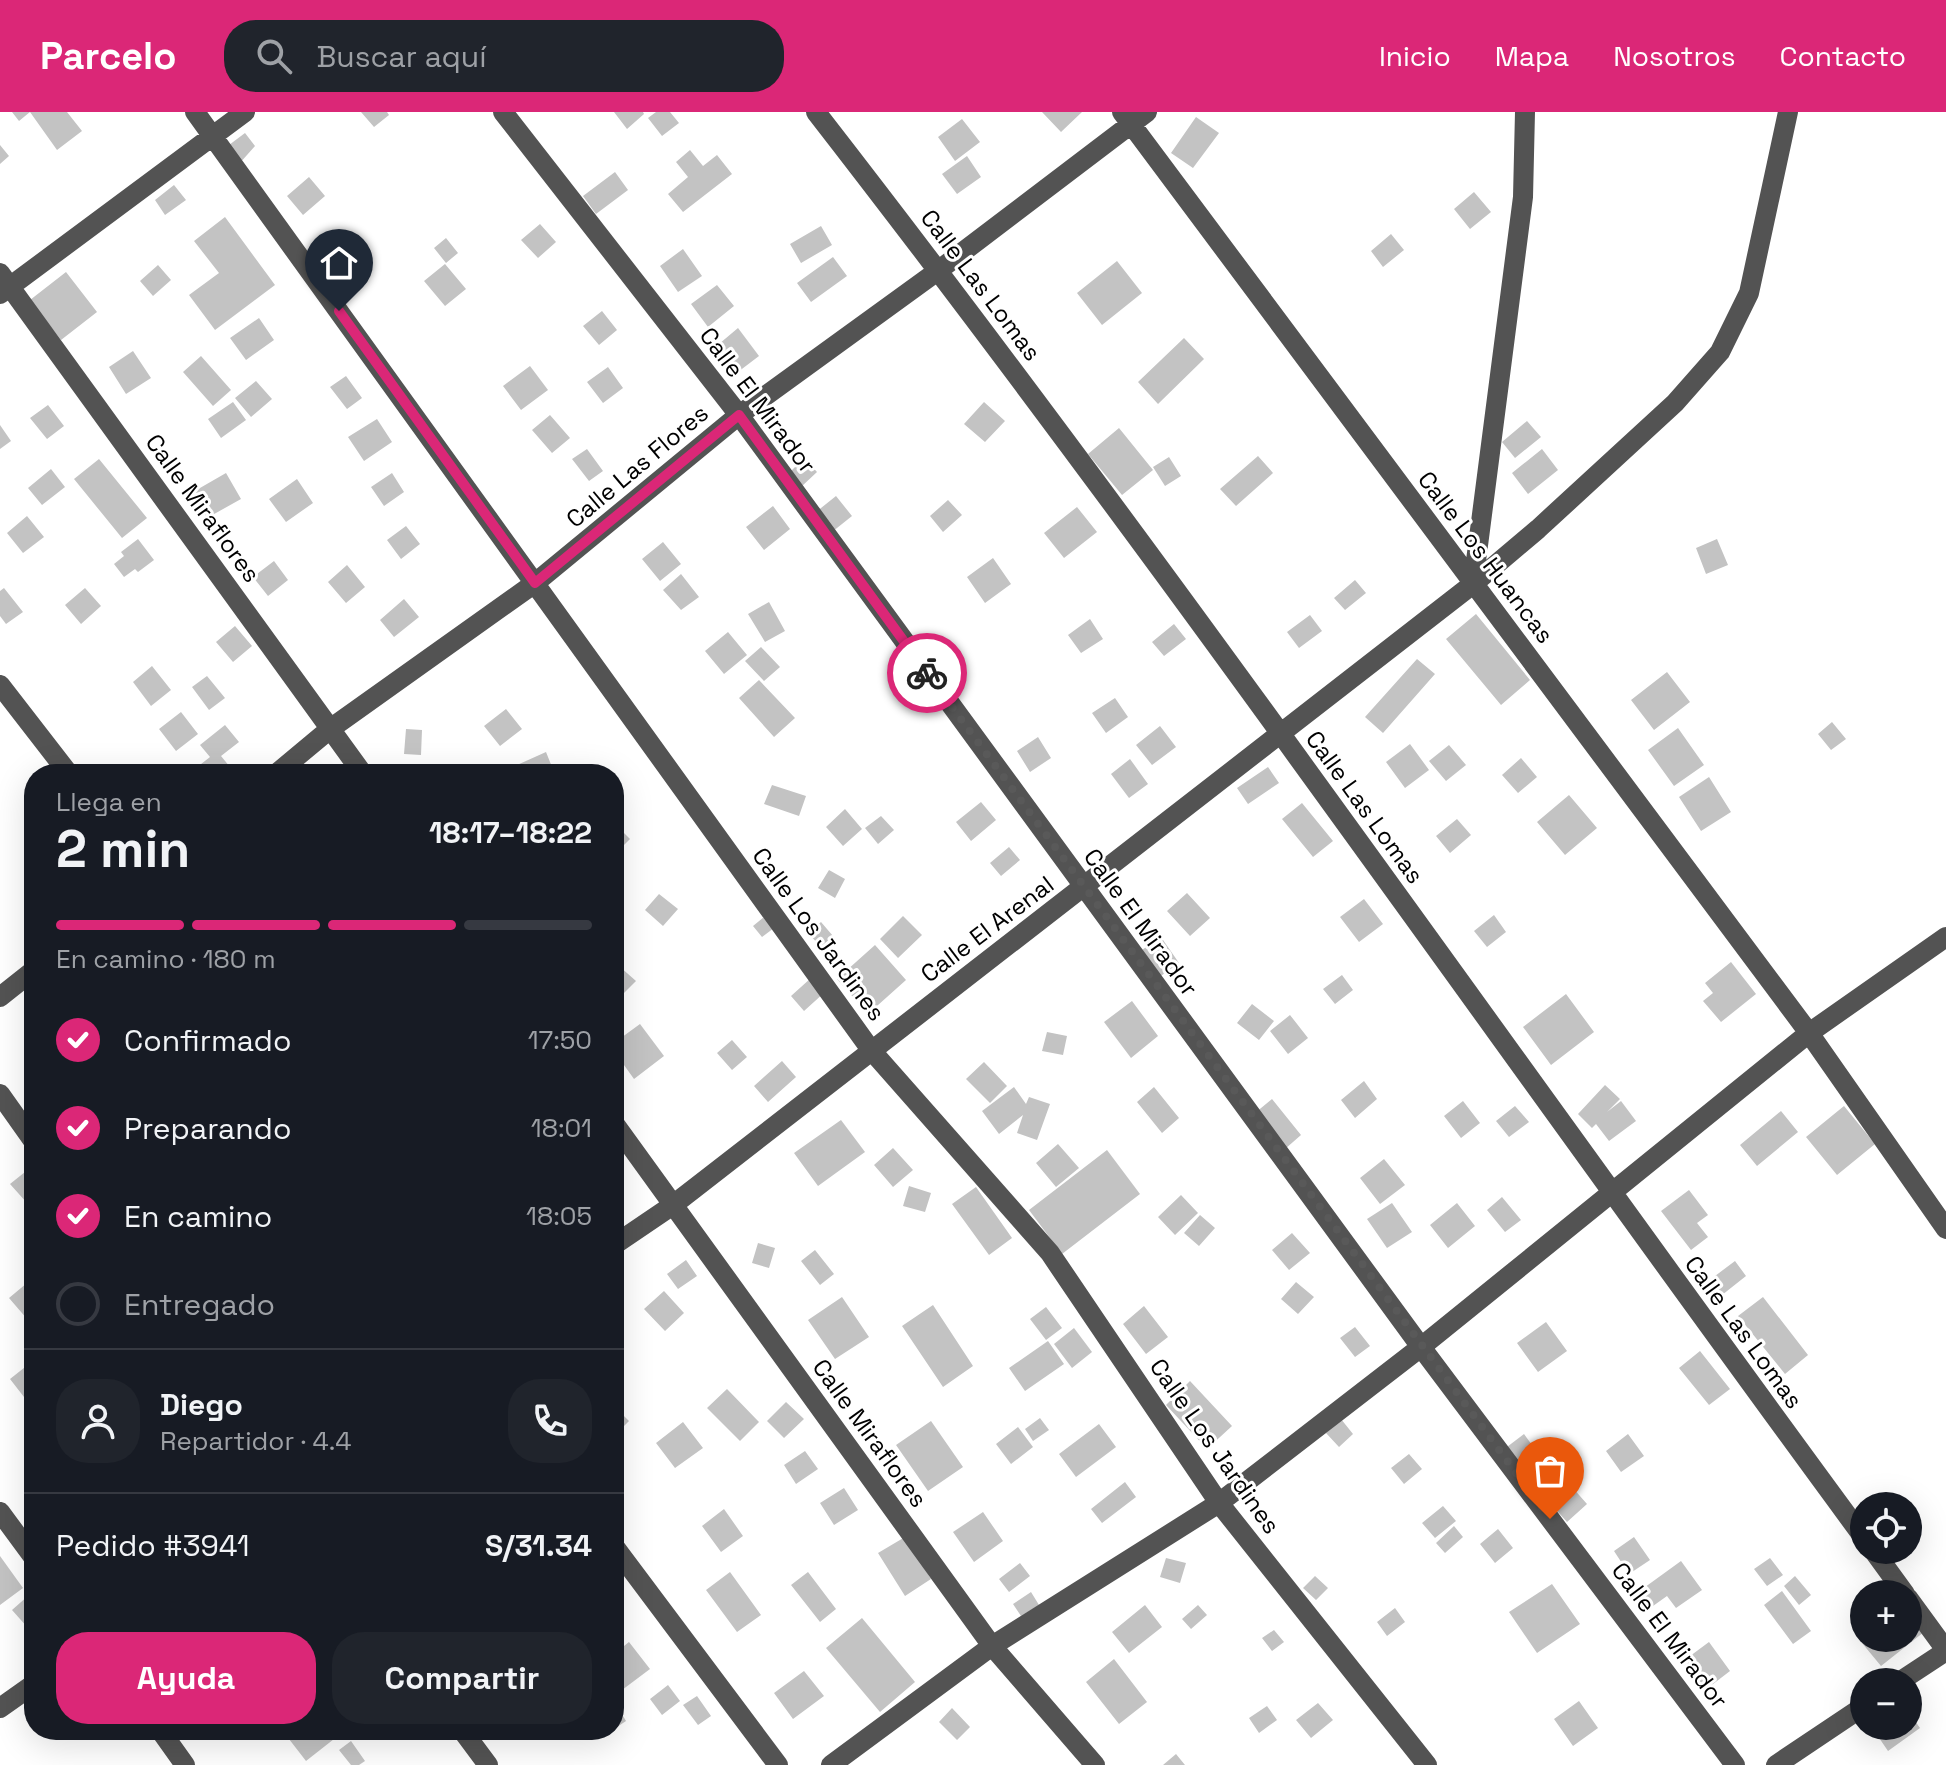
<!DOCTYPE html>
<html lang="es">
<meta charset="utf-8">
<style>
body{margin:0;font-family:"Space Grotesk",sans-serif;background:#20242c;color:#f1f3f6;height:100vh;display:flex;flex-direction:column;font-size:30px;white-space:nowrap}
*{box-sizing:border-box;margin:0}
p{font-size:26px;color:#9ea1a6}
.icon{flex:none;width:44px;height:44px;fill:none;stroke:currentColor;stroke-width:2;stroke-linecap:round;stroke-linejoin:round}
.map{position:relative;flex:1;overflow:hidden}
.sheet{position:absolute;left:24px;top:652px;width:600px;height:976px;display:flex;flex-direction:column;background:#171b24;border-radius:32px;box-shadow:0 8px 32px #0002}
.sheet>*{flex:none}
.tools{position:absolute;left:1850px;top:1380px;display:grid;gap:16px}
.tools a{display:grid;place-items:center;width:72px;height:72px;border-radius:50%;background:#171b24;box-shadow:0 8px 32px #0002;font-size:40px}
.pin{position:absolute;display:grid;place-items:center;width:68px;height:68px;color:#fff;margin:-82px -34px;border-radius:50% 50% 50% 0;rotate:-45deg;box-shadow:0 0 8px #0007}
.pin .icon{rotate:45deg}
.courier{position:absolute;display:grid;place-items:center;width:80px;height:80px;margin:-40px;border:6px solid #db2777;border-radius:50%;background:#fff;color:#222;box-shadow:0 2px 10px #0007}
.headline em{font-style:normal;font-weight:700}
.headline div{display:flex;flex-direction:column-reverse}
.headline{display:flex;align-items:center;justify-content:space-between;height:136px;padding:0 32px}
h1{font-size:52px;font-weight:700;line-height:60px}
.bar{display:grid;grid-template-columns:repeat(4,1fr);gap:12px 8px;align-content:center;height:96px;padding:0 32px}
.bar i{height:10px;border-radius:6px;background:#363941}
.bar .on{background:#db2777}
.bar p{grid-column:span 4}
.line{display:flex;align-items:center;gap:20px;padding:0 32px;border-top:2px solid #363941}
.line div{flex:1}
.round{display:grid;place-items:center;flex:none;width:84px;height:84px;border-radius:32px;background:#20242c}
ol{padding:0 32px;list-style:none}
li{display:flex;align-items:center;gap:24px;height:88px}
li p{margin-inline-start:auto}
li .icon{padding:8px;border-radius:50%;background:#db2777;color:#fff;stroke-width:4}
li:last-child{color:#9ea1a6}
li i{width:44px;height:44px;border:4px solid #363941;border-radius:50%}
.cta{display:flex;gap:16px;margin-top:auto;padding:16px 32px}
.cta a{flex:1;height:92px;border-radius:32px;background:#db2777;color:#fff;font-size:32px;font-weight:700;line-height:92px;text-align:center}
.cta a+a{background:#20242c;color:#f1f3f6}
header{display:flex;align-items:center;gap:48px;box-sizing:border-box;height:112px;padding:0 40px;background:#db2777;color:#fff}
header strong{font-size:38px}
nav{display:flex;gap:44px;margin-inline-start:auto;font-size:28px}
.search{width:560px;height:72px;background:#20242c;display:flex;align-items:center;gap:20px;box-sizing:border-box;padding:0 28px;border-radius:32px;color:#9ea1a6;font-size:30px}
.map>svg:first-child{display:block}
.building{fill:#c3c3c3}
.lines{fill:none;stroke-linecap:round;stroke-linejoin:round}
.minor{stroke:#535353;stroke-width:20}
.done{stroke:#595959;stroke-width:8;stroke-dasharray:0 14.4}
.route{stroke:#db2777;stroke-width:10}
.labels{text-anchor:middle;dominant-baseline:central;stroke-width:6;stroke-linejoin:round;paint-order:stroke}
.street-label{font-size:24px;fill:#000;stroke:#fff}
</style>
<header>
<strong>Parcelo</strong>
<div class="search"><svg class="icon" aria-label="search" viewBox="0 0 24 24"><circle cx="10" cy="10" r="6"/><path d="M15 15l6 6"/></svg>Buscar aquí</div>
<nav><a>Inicio</a><a>Mapa</a><a>Nosotros</a><a>Contacto</a></nav>
</header>
<div class="map">
<svg width="1946" height="1653" viewBox="0 0 1946 1653">
<rect width="100%" height="100%" fill="#fff"/>
<path class="building" d="M12,0H67L82,19L57,38L30,0L19,9Z
M361,0H387L389,3L374,15Z
M614,0H643L644,2L627,17Z
M656,0H670L679,11L662,24L648,6Z
M1042,0H1082L1061,20Z
M1196,5L1219,21L1193,56L1171,41Z
M962,7L980,30L955,49L938,25Z
M245,21L255,34L239,52L225,36Z
M0,33L9,44L0,52Z
M690,38L703,54L717,43L732,62L683,100L668,82L688,65L676,50Z
M967,44L981,65L957,82L942,62Z
M615,60L628,78L596,102L583,84Z
M309,65L325,84L303,103L287,84Z
M174,73L186,88L165,103L155,88Z
M1474,80L1491,100L1470,117L1454,97Z
M225,105L275,173L215,218L189,183L219,161L194,129Z
M540,112L556,130L538,146L521,128Z
M821,114L832,133L801,151L790,132Z
M1391,122L1404,138L1383,155L1371,139Z
M446,126L458,141L446,151L434,136Z
M683,137L702,164L678,180L660,154Z
M833,145L847,164L811,190L797,171Z
M1117,149L1142,181L1102,213L1077,181Z
M445,152L466,177L445,194L424,169Z
M158,153L171,168L153,184L140,169Z
M66,160L97,200L61,228L30,188Z
M717,173L734,194L708,215L691,192Z
M602,199L617,218L599,233L583,214Z
M259,206L274,228L246,248L230,226Z
M738,216L759,244L734,263L713,237Z
M1184,226L1204,247L1158,292L1138,270Z
M133,239L151,266L126,282L109,255Z
M201,244L231,278L213,294L183,260Z
M530,254L548,278L521,298L503,274Z
M608,255L623,276L603,291L587,270Z
M346,264L362,286L347,297L330,275Z
M256,269L272,287L251,305L235,286Z
M233,290L246,308L221,326L208,307Z
M984,290L1005,309L985,330L964,312Z
M48,293L64,314L47,327L30,306Z
M550,303L570,326L552,341L532,318Z
M377,307L392,330L364,349L348,325Z
M1527,309L1541,325L1515,346L1502,330Z
M0,313L11,329L0,337Z
M1119,316L1153,358L1122,383L1088,342Z
M587,337L603,359L589,369L572,347Z
M1542,337L1558,358L1528,382L1512,361Z
M1258,344L1273,361L1236,394L1220,377Z
M1169,345L1181,364L1165,374L1153,355Z
M804,346L817,360L801,375L789,361Z
M99,347L147,406L122,426L74,367Z
M51,357L65,375L42,393L28,376Z
M226,361L241,387L207,406L193,380Z
M392,361L404,380L384,394L371,375Z
M297,367L313,391L286,410L269,387Z
M836,384L852,404L832,420L816,400Z
M948,388L962,403L943,420L930,404Z
M773,394L790,417L764,438L746,415Z
M1077,395L1097,420L1064,446L1044,421Z
M27,404L44,425L23,441L7,421Z
M406,414L420,432L401,447L387,428Z
M138,427L154,448L138,460L135,457L124,465L114,452L124,444L121,440Z
M1717,427L1728,453L1706,462L1696,436Z
M663,430L681,452L660,469L642,447Z
M993,446L1011,472L985,491L967,465Z
M274,449L288,468L268,484L253,465Z
M347,453L365,475L346,491L328,470Z
M681,462L699,485L681,498L663,478Z
M1355,468L1366,481L1345,498L1334,486Z
M4,476L23,500L6,512L0,504V479Z
M85,476L101,494L81,512L65,493Z
M404,487L419,505L394,525L380,508Z
M769,490L785,519L765,530L748,502Z
M1476,502L1530,568L1501,593L1446,527Z
M1310,503L1322,519L1299,536L1287,520Z
M1090,507L1103,527L1081,541L1068,523Z
M1174,512L1186,527L1164,544L1152,530Z
M235,514L252,534L233,550L216,530Z
M728,520L747,543L724,562L705,539Z
M761,535L780,555L764,569L745,549Z
M1417,547L1435,562L1383,621L1365,605Z
M152,554L171,578L151,594L133,570Z
M1667,560L1690,590L1654,618L1631,588Z
M207,564L225,586L209,598L192,575Z
M759,568L795,606L774,625L739,586Z
M1115,586L1128,605L1106,621L1092,601Z
M506,597L522,617L500,634L484,614Z
M181,600L198,622L176,639L159,617Z
M1832,610L1846,627L1831,638L1818,622Z
M225,613L239,630L221,644L230,655L221,662H202L196,656L210,645L200,633Z
M1160,614L1176,635L1152,653L1136,633Z
M1678,616L1704,653L1674,674L1648,638Z
M406,617L422,618L421,643L404,642Z
M1038,625L1051,646L1030,660L1017,639Z
M1410,632L1429,658L1405,676L1386,650Z
M1449,633L1466,653L1446,669L1429,649Z
M546,640L554,660L497,662Z
M1521,646L1537,665L1518,681L1502,663Z
M1130,647L1148,672L1129,686L1111,662Z
M1268,655L1279,671L1248,692L1237,676Z
M1709,665L1731,700L1701,719L1679,685Z
M772,673L806,684L799,704L764,692Z
M1569,683L1597,716L1565,743L1537,710Z
M981,690L996,708L971,729L956,710Z
M1302,691L1333,729L1313,745L1282,707Z
M845,697L862,717L843,734L826,715Z
M881,704L894,718L878,732L865,716Z
M1457,707L1471,723L1450,741L1436,724Z
M614,711L630,727L614,743Z
M1009,735L1020,748L1001,764L990,751Z
M829,758L845,767L835,786L818,776Z
M1187,781L1210,806L1190,824L1167,799Z
M659,782L678,797L663,814L645,798Z
M1364,787L1383,812L1359,830L1340,805Z
M769,801L778,813L762,825L753,814Z
M1494,803L1506,820L1487,835L1474,819Z
M903,804L922,823L898,846L880,827Z
M821,810L833,824L821,835L808,821Z
M1161,825L1179,851L1158,866L1139,840Z
M875,833L906,868L868,902L837,867Z
M1731,850L1756,882L1721,910L1703,889L1713,881L1705,871Z
M619,854L636,869L618,887L614,884V859Z
M1342,863L1353,878L1335,892L1323,877Z
M811,866L825,880L804,899L791,884Z
M1566,882L1594,920L1551,953L1523,915Z
M1132,889L1158,924L1131,946L1104,910Z
M1252,892L1274,909L1259,928L1237,911Z
M1290,903L1308,926L1288,942L1270,919Z
M640,912L664,944L634,967L614,939V931Z
M1047,920L1067,924L1063,943L1042,939Z
M732,928L747,945L732,958L717,941Z
M782,949L796,965L768,990L754,974Z
M984,950L1007,974L990,991L966,967Z
M1364,969L1377,987L1355,1006L1341,988Z
M1605,973L1620,987L1607,1000L1621,989L1636,1009L1609,1029L1596,1012L1592,1016L1578,1002Z
M1014,975L1026,992L1029,985L1050,992L1037,1028L1017,1021L1023,1003L999,1022L982,999Z
M1154,975L1179,1006L1162,1021L1137,990Z
M1272,987L1301,1023L1285,1037L1255,1001Z
M1463,989L1480,1011L1461,1026L1444,1004Z
M1515,994L1529,1010L1509,1025L1496,1009Z
M1844,994L1875,1032L1837,1063L1806,1025Z
M1781,999L1798,1020L1757,1054L1740,1033Z
M841,1008L865,1040L818,1074L794,1041Z
M1058,1032L1079,1056L1056,1075L1036,1051Z
M893,1036L913,1058L893,1075L874,1053Z
M1107,1038L1140,1082L1062,1142L1029,1098Z
M1384,1047L1405,1073L1380,1092L1360,1066Z
M30,1056L34,1061V1084L27,1091L10,1072Z
M909,1074L931,1081L925,1100L903,1094Z
M976,1075L1012,1126L989,1143L952,1092Z
M1689,1078L1708,1103L1697,1111L1708,1125L1691,1138L1661,1099Z
M1181,1083L1198,1101L1175,1123L1158,1105Z
M1502,1085L1521,1108L1505,1120L1487,1098Z
M1392,1091L1412,1120L1387,1136L1367,1107Z
M1457,1091L1475,1114L1448,1136L1430,1113Z
M1200,1103L1215,1116L1199,1134L1184,1121Z
M1292,1121L1310,1141L1289,1158L1272,1138Z
M758,1131L775,1136L769,1156L752,1151Z
M815,1138L834,1162L820,1173L801,1149Z
M686,1148L697,1164L678,1177L667,1162Z
M1735,1149L1746,1164L1722,1183L1711,1167Z
M1296,1170L1314,1185L1298,1202L1281,1187Z
M27,1171L34,1179V1215L9,1186Z
M664,1179L684,1201L665,1219L644,1197Z
M842,1185L869,1225L835,1247L808,1208Z
M1763,1185L1808,1243L1785,1262L1738,1204Z
M933,1193L973,1254L943,1275L902,1214Z
M1144,1194L1168,1225L1146,1242L1123,1212Z
M1046,1195L1062,1216L1046,1228L1030,1207Z
M1546,1210L1567,1239L1538,1260L1517,1231Z
M1355,1215L1370,1234L1355,1245L1340,1226Z
M1074,1216L1092,1240L1072,1256L1054,1232Z
M1048,1229L1064,1252L1025,1279L1009,1256Z
M1700,1239L1730,1277L1709,1293L1679,1256Z
M34,1248V1277L24,1285L10,1267Z
M1190,1269L1232,1314L1207,1337L1166,1293Z
M727,1277L759,1310L740,1329L707,1296Z
M786,1290L804,1307L784,1326L767,1309Z
M614,1294L629,1309L614,1324Z
M1040,1306L1049,1318L1033,1329L1025,1317Z
M1341,1307L1353,1322L1339,1335L1326,1321Z
M931,1309L963,1355L928,1379L896,1333Z
M683,1310L703,1336L675,1356L656,1331Z
M1099,1312L1116,1335L1076,1365L1059,1342Z
M1018,1315L1033,1335L1011,1352L996,1332Z
M1524,1322L1542,1347L1522,1362L1503,1338Z
M1628,1322L1644,1344L1621,1360L1606,1339Z
M805,1339L818,1357L796,1372L784,1353Z
M1409,1342L1422,1357L1404,1372L1391,1356Z
M1125,1370L1136,1385L1102,1411L1091,1397Z
M1572,1375L1587,1392L1567,1410L1552,1393Z
M844,1376L858,1398L834,1413L820,1391Z
M1443,1394L1456,1409L1435,1426L1422,1411Z
M724,1397L743,1424L721,1440L702,1414Z
M983,1400L1003,1429L974,1450L953,1420Z
M1454,1414L1463,1425L1445,1441L1436,1431Z
M1498,1417L1513,1436L1495,1451L1480,1432Z
M905,1425L931,1467L905,1484L878,1441Z
M1634,1425L1650,1448L1629,1462L1614,1439Z
M0,1444L23,1476L0,1493Z
M1166,1446L1186,1451L1180,1471L1160,1465Z
M1770,1446L1783,1463L1767,1474L1754,1457Z
M1681,1449L1702,1478L1676,1496L1667,1484L1653,1494L1641,1478Z
M1020,1451L1030,1464L1009,1480L999,1467Z
M730,1460L761,1503L737,1520L706,1478Z
M808,1460L836,1497L820,1510L791,1473Z
M1315,1464L1328,1476L1316,1488L1303,1476Z
M1795,1464L1811,1483L1799,1493L1784,1474Z
M1552,1472L1580,1512L1537,1541L1509,1500Z
M1782,1479L1811,1519L1793,1532L1764,1493Z
M1031,1480L1039,1493L1021,1504L1013,1492Z
M29,1483L34,1489V1511L28,1516L12,1498Z
M1145,1493L1162,1515L1129,1541L1112,1520Z
M1198,1493L1207,1503L1191,1517L1182,1507Z
M1395,1496L1405,1510L1387,1524L1377,1510Z
M1908,1501L1924,1520L1881,1554L1862,1531L1868,1526H1908Z
M862,1506L915,1570L880,1600L826,1536Z
M1274,1518L1284,1530L1272,1539L1262,1526Z
M629,1530L650,1557L614,1584V1542Z
M1709,1530L1730,1559L1704,1579L1682,1550Z
M1114,1547L1147,1590L1119,1612L1086,1570Z
M804,1559L824,1584L793,1607L774,1581Z
M668,1573L680,1589L662,1603L650,1587Z
M697,1584L711,1604L698,1613L683,1593Z
M614,1589L626,1609L614,1617Z
M1579,1589L1598,1616L1573,1634L1554,1607Z
M1318,1591L1333,1608L1311,1626L1296,1608Z
M1267,1594L1277,1608L1259,1621L1249,1606Z
M952,1596L970,1615L957,1628L939,1610Z
M1908,1599L1920,1616L1888,1639L1871,1614H1908Z
M282,1618H327L334,1627L306,1649Z
M351,1629L365,1649L359,1653H351L339,1638Z
M1176,1642L1185,1653H1163Z"/>
<g class="lines">
<path class="minor" d="M195,0L871,938L1050,1141L1219,1391L1427,1653
M503,0L739,303L1421,1235L1735,1653
M816,0C1178,466 1514,951 1864,1426
M1122,0L1809,921L1946,1117
M0,161L363,662
M0,182L245,0
M1473,472L1523,85L1525,0
M0,573L69,662
M276,662L330,617L535,471L739,303L939,158L1147,0
M0,885L34,858
M0,982L34,1030
M614,1011L992,1534L1095,1653
M614,1133L673,1093L1473,472L1538,417L1675,291L1720,240L1749,181L1788,0
M0,1400L34,1446
M614,1434L778,1653
M1873,1438L1905,1482
M1908,1486L1946,1538
M1899,1570L1946,1539
M0,1596L34,1572
M160,1618L185,1653
M462,1618L488,1653
M831,1653L992,1534L1219,1391L1421,1235L1809,921L1946,825
M1776,1653L1864,1594"/>
</g>
<g class="lines">
<path class="done" d="M927,561L1550,1407"/>
<path class="route" d="M339,199L535,471L739,303L927,561"/>
</g>
<g class="labels">
<g class="street-label">
<text transform="translate(981 173) rotate(53)">Calle Las Lomas</text>
<text transform="translate(758 288) rotate(53)">Calle El Mirador</text>
<text transform="translate(637 354) rotate(-40)">Calle Las Flores</text>
<text transform="translate(203 396) rotate(54)">Calle Miraflores</text>
<text transform="translate(1486 445) rotate(53)">Calle Los Huancas</text>
<text transform="translate(1365 695) rotate(54)">Calle Las Lomas</text>
<text transform="translate(1141 810) rotate(54)">Calle El Mirador</text>
<text transform="translate(987 817) rotate(-37)">Calle El Arenal</text>
<text transform="translate(819 822) rotate(54)">Calle Los Jardines</text>
<text transform="translate(1744 1220) rotate(54)">Calle Las Lomas</text>
<text transform="translate(870 1321) rotate(54)">Calle Miraflores</text>
<text transform="translate(1215 1334) rotate(55)">Calle Los Jardines</text>
<text transform="translate(1670 1523) rotate(53)">Calle El Mirador</text>
</g>
</g>
</svg>
<div class="tools">
<a><svg class="icon" aria-label="locate" viewBox="0 0 24 24"><circle cx="12" cy="12" r="6"/><path d="M12 2v4M12 18v4M2 12h4M18 12h4"/></svg></a>
<a>+</a>
<a>−</a>
</div>
<div class="pin" style="left:1550px;top:1407px;background:#ea580c"><svg class="icon" aria-label="bag" viewBox="0 0 24 24"><path d="M5 8h14l-1 12H6zM9 8a3 3 0 0 1 6 0"/></svg></div>
<div class="pin" style="left:339px;top:199px;background:#1f2937"><svg class="icon" aria-label="home" viewBox="0 0 24 24"><path d="M3 11l9-7 9 7M6 9v11h12V9"/></svg></div>
<div class="courier" style="left:927px;top:561px"><svg class="icon" aria-label="bike" viewBox="0 0 24 24"><circle cx="6" cy="16" r="4"/><circle cx="18" cy="16" r="4"/><path d="M6 16l4-8h5l3 8M10 8l3 8H6M13 5h3"/></svg></div>
<section class="sheet">
<div class="headline"><div><h1>2 min</h1><p>Llega en</p></div><em>18:17–18:22</em></div>
<div class="bar"><i class="on"></i><i class="on"></i><i class="on"></i><i></i><p>En camino · 180 m</p></div>
<ol>
<li><svg class="icon" aria-label="check" viewBox="0 0 24 24"><path d="M5 12l5 5 9-10"/></svg>Confirmado<p>17:50</p></li>
<li><svg class="icon" aria-label="check" viewBox="0 0 24 24"><path d="M5 12l5 5 9-10"/></svg>Preparando<p>18:01</p></li>
<li><svg class="icon" aria-label="check" viewBox="0 0 24 24"><path d="M5 12l5 5 9-10"/></svg>En camino<p>18:05</p></li>
<li><i></i>Entregado</li>
</ol>
<div class="line" style="height:144px"><a class="round"><svg class="icon" aria-label="person" viewBox="0 0 24 24"><circle cx="12" cy="8" r="4"/><path d="M4 21q1-7 8-7t8 7"/></svg></a><div><b>Diego</b><p>Repartidor · 4.4</p></div><a class="round"><svg class="icon" aria-label="phone" viewBox="0 0 24 24"><path d="M5 4h4l2 5-3 2q2 4 5 5l2-3 5 2v4C11 20 4 13 5 4z"/></svg></a></div>
<div class="line" style="height:104px"><div>Pedido #3941</div><b>S/31.34</b></div>
<div class="cta"><a>Ayuda</a><a>Compartir</a></div>
</section>
</div>
